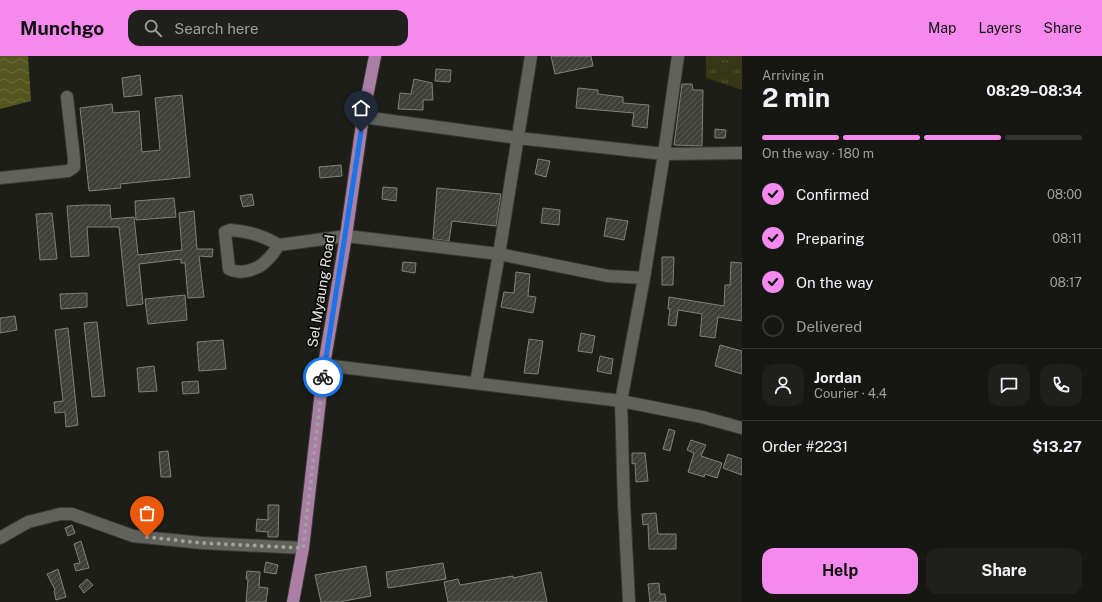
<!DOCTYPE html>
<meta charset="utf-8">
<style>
body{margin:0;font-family:"Public Sans",sans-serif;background:#1f1f1b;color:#f1f3f6;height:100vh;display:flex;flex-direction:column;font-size:15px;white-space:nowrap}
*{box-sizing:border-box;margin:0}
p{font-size:13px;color:#9e9f9f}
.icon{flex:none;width:22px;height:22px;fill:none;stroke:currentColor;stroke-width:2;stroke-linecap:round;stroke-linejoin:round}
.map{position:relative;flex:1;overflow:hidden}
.side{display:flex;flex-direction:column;background:#161612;width:360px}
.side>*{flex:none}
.pin{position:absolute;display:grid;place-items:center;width:34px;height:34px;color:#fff;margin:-41px -17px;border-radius:50% 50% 50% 0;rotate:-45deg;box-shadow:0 0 4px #0007}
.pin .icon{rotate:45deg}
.courier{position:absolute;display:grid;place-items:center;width:40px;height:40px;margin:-20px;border:3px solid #1a73e8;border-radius:50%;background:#fff;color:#222;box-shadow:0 1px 5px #0007}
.overview em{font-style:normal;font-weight:700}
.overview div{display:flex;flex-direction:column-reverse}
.overview{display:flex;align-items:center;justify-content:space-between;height:68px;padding:0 20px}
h1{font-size:26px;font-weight:700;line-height:30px}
.bar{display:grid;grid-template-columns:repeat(4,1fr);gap:6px 4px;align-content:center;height:48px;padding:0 20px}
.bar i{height:5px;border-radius:3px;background:#353532}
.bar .on{background:#f589ee}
.bar p{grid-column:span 4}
.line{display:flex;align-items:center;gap:10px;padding:0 20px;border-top:1px solid #353532}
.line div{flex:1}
.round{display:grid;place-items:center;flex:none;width:42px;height:42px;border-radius:12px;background:#1f1f1b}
ol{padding:0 20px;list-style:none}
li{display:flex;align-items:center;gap:12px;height:44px}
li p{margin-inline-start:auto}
li .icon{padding:4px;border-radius:50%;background:#f589ee;color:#111;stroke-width:4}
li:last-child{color:#9e9f9f}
li i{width:22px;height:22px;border:2px solid #353532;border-radius:50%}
.cta{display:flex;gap:8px;margin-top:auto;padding:8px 20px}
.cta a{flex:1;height:46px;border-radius:12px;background:#f589ee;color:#111;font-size:16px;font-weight:700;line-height:46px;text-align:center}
.cta a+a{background:#1f1f1b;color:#f1f3f6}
header{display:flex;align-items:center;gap:24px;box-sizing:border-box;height:56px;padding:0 20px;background:#f589ee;color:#111}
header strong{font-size:19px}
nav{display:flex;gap:22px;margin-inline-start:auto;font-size:14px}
.search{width:280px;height:36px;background:#1f1f1b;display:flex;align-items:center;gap:10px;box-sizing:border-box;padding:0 14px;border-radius:12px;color:#9e9f9f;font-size:15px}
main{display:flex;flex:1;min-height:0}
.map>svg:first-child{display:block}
.grass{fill:url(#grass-tufts)}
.water{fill:url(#water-waves)}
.building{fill:url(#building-hatch);stroke:#80817a}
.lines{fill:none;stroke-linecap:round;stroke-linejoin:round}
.minor-casing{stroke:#393935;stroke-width:14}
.major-casing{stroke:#393935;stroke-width:14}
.minor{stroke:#62625c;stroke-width:12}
.major{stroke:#ab7fa5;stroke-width:12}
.done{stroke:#a1a19d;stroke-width:4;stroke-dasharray:0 7.2}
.route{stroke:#1a73e8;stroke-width:5}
.labels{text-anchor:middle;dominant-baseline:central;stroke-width:3.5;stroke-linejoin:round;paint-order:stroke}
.street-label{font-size:14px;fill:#e8e8e4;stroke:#080806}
</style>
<header>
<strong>Munchgo</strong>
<div class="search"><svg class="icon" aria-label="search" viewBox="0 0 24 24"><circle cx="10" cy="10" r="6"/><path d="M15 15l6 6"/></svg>Search here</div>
<nav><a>Map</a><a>Layers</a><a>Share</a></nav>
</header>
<main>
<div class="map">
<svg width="742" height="546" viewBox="0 0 742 546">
<defs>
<pattern id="grass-tufts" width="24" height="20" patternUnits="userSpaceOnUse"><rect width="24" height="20" fill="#363717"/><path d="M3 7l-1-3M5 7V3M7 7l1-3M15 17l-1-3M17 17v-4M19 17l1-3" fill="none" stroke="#535439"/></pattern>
<pattern id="water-waves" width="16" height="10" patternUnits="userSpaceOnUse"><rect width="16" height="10" fill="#54551f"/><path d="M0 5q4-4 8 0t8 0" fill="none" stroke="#6d6d3f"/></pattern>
<pattern id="building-hatch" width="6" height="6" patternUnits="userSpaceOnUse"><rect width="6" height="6" fill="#3f403a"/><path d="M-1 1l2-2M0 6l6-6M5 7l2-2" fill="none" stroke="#5b5c56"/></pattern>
</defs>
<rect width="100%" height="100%" fill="#1e1e18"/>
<path class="grass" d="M706,0H742V34L706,22Z"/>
<path class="water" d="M0,0H28L31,45L0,53Z"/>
<path class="building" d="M551,0H591L593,10L555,18Z
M436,13L451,14L450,26L435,25Z
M140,19L142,39L124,41L122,22Z
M414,23L432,27L433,44H423V54L398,53L400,37L411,38Z
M682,28H692L693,34H703L702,90L674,89Z
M578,32L598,34V38L623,41V47L649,49L647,72L632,70L634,57L576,52Z
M182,39L190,121L120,128L121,132L89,135L80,52L112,48L113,57L139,55L142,96L160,94L155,42Z
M715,73L726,74L725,82H715Z
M538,103L550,105L546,121L535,118Z
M341,109L342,120L320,122L319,111Z
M383,131L397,132L396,145L382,143Z
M437,132L501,138L496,170L452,165L449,185L433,183Z
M252,138L254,149L243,151L240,140Z
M174,142L176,161L136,164L135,145Z
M85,149H110L111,163L134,161L138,199L182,194L179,157L194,155L197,193H213L212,201L199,200L204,241L188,242L185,207H181V203L139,208L143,248L127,250L119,171H87L89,200L71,201L67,150Z
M543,152L560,154L559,169L541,167Z
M52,157L57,203L40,204L36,158Z
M607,162L628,165L624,184L604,180Z
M662,201H674L673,229H662Z
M403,206L416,207L415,217L402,215Z
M731,206L742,207V265L718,261L715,282L700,280L702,258L678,254L676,270L668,269L670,253H668L669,241L724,250L725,229H730Z
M516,216L530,218L528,240L536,241L533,257L501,251L504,236L514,237Z
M87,237V251L61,253L60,238Z
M185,239L187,264L148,268L145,243Z
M15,260L17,274L0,277V262Z
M97,266L105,340L92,341L84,267Z
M68,272L78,369L66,371L65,356L55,357L54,346L63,345L55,274Z
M581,277L595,280L592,297L578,295Z
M529,283L543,285L538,318L524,317Z
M223,284L226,313L199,315L197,286Z
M720,289L742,295V318L715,310Z
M600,300L613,303L611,318L597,315Z
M154,310L157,335L139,336L137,312Z
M198,325L199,337L183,338L182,326Z
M669,373L675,375L670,395L663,393Z
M691,384L706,389L701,400L722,407L717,422L705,418L704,421L688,416L694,397L687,394Z
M168,395L171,421H161L159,396Z
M632,397H645L648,425L636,426L635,407L632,408Z
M728,398L742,403V419L723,412Z
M268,449H279L278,481H268V476L256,475L257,463L268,464Z
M656,457L658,478H676V493H649L648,468L643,469L642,458Z
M72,469L75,477L68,480L65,472Z
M81,485L89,512L76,515L74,508L80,507L74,488Z
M266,506L278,509L276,518L264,516Z
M443,507L446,523L388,532L386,516Z
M366,510L371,540L339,546H321L315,519Z
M58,513L66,541L56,544L54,535L55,534L47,518Z
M247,515L260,516L259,531L268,532L266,546H246L248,523H246Z
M541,516L547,546H448L444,526L458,523L460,529L513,520V522Z
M87,523L93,529L84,537L79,530Z
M659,527L660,538H665L666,546H650L648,528Z"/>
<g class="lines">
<g class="minor-casing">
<path id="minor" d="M363,61L518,82L664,98L742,97
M0,122L68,115L74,111V103L67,41
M230,174C251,176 261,179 279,189C275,194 272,200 267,204C258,214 241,219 229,213L225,176Z
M279,189L346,180L499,198L608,220L644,222
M324,309L621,345L702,361L742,372
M476,327L499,198L531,0
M0,482L28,466L60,458H72L133,480L202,487L303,492
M629,546L624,448L621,345L644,222L664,98L678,0"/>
</g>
<g class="major-casing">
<path id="major" d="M293,546L303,492L324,309L346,180L363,61L375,0"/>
</g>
<use href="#minor" class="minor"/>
<use href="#major" class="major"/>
</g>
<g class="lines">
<path class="done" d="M147,481L202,487L303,492L323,321"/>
<path class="route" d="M323,321L361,76"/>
</g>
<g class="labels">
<g class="street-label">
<text transform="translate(321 235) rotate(-81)">Sel Myaung Road</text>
</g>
</g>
</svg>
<div class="pin" style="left:147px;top:481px;background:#ea580c"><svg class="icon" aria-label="bag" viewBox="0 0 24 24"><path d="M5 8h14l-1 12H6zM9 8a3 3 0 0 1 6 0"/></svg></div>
<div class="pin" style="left:361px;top:76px;background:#1f2937"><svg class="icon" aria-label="home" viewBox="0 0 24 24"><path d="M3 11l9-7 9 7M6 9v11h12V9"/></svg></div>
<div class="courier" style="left:323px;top:321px"><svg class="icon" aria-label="bike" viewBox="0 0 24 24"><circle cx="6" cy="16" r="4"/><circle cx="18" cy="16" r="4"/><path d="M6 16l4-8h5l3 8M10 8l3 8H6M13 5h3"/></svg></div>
</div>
<section class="side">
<div class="overview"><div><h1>2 min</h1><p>Arriving in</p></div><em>08:29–08:34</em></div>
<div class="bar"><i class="on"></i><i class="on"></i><i class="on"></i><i></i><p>On the way · 180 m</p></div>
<ol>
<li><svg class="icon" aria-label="check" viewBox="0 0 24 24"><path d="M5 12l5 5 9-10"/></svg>Confirmed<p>08:00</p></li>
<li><svg class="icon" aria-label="check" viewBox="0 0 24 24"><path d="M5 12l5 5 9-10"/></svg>Preparing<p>08:11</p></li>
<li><svg class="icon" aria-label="check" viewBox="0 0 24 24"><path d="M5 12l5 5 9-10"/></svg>On the way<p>08:17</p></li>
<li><i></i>Delivered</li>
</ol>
<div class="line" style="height:72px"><a class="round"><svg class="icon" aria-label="person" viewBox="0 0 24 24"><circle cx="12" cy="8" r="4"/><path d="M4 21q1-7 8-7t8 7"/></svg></a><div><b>Jordan</b><p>Courier · 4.4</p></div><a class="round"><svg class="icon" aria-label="chat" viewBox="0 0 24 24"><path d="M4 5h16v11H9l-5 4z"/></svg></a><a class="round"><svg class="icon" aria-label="phone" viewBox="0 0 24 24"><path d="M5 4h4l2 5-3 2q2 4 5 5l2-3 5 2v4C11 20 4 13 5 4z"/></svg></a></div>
<div class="line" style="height:52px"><div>Order #2231</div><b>$13.27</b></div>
<div class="cta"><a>Help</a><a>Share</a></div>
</section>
</main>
